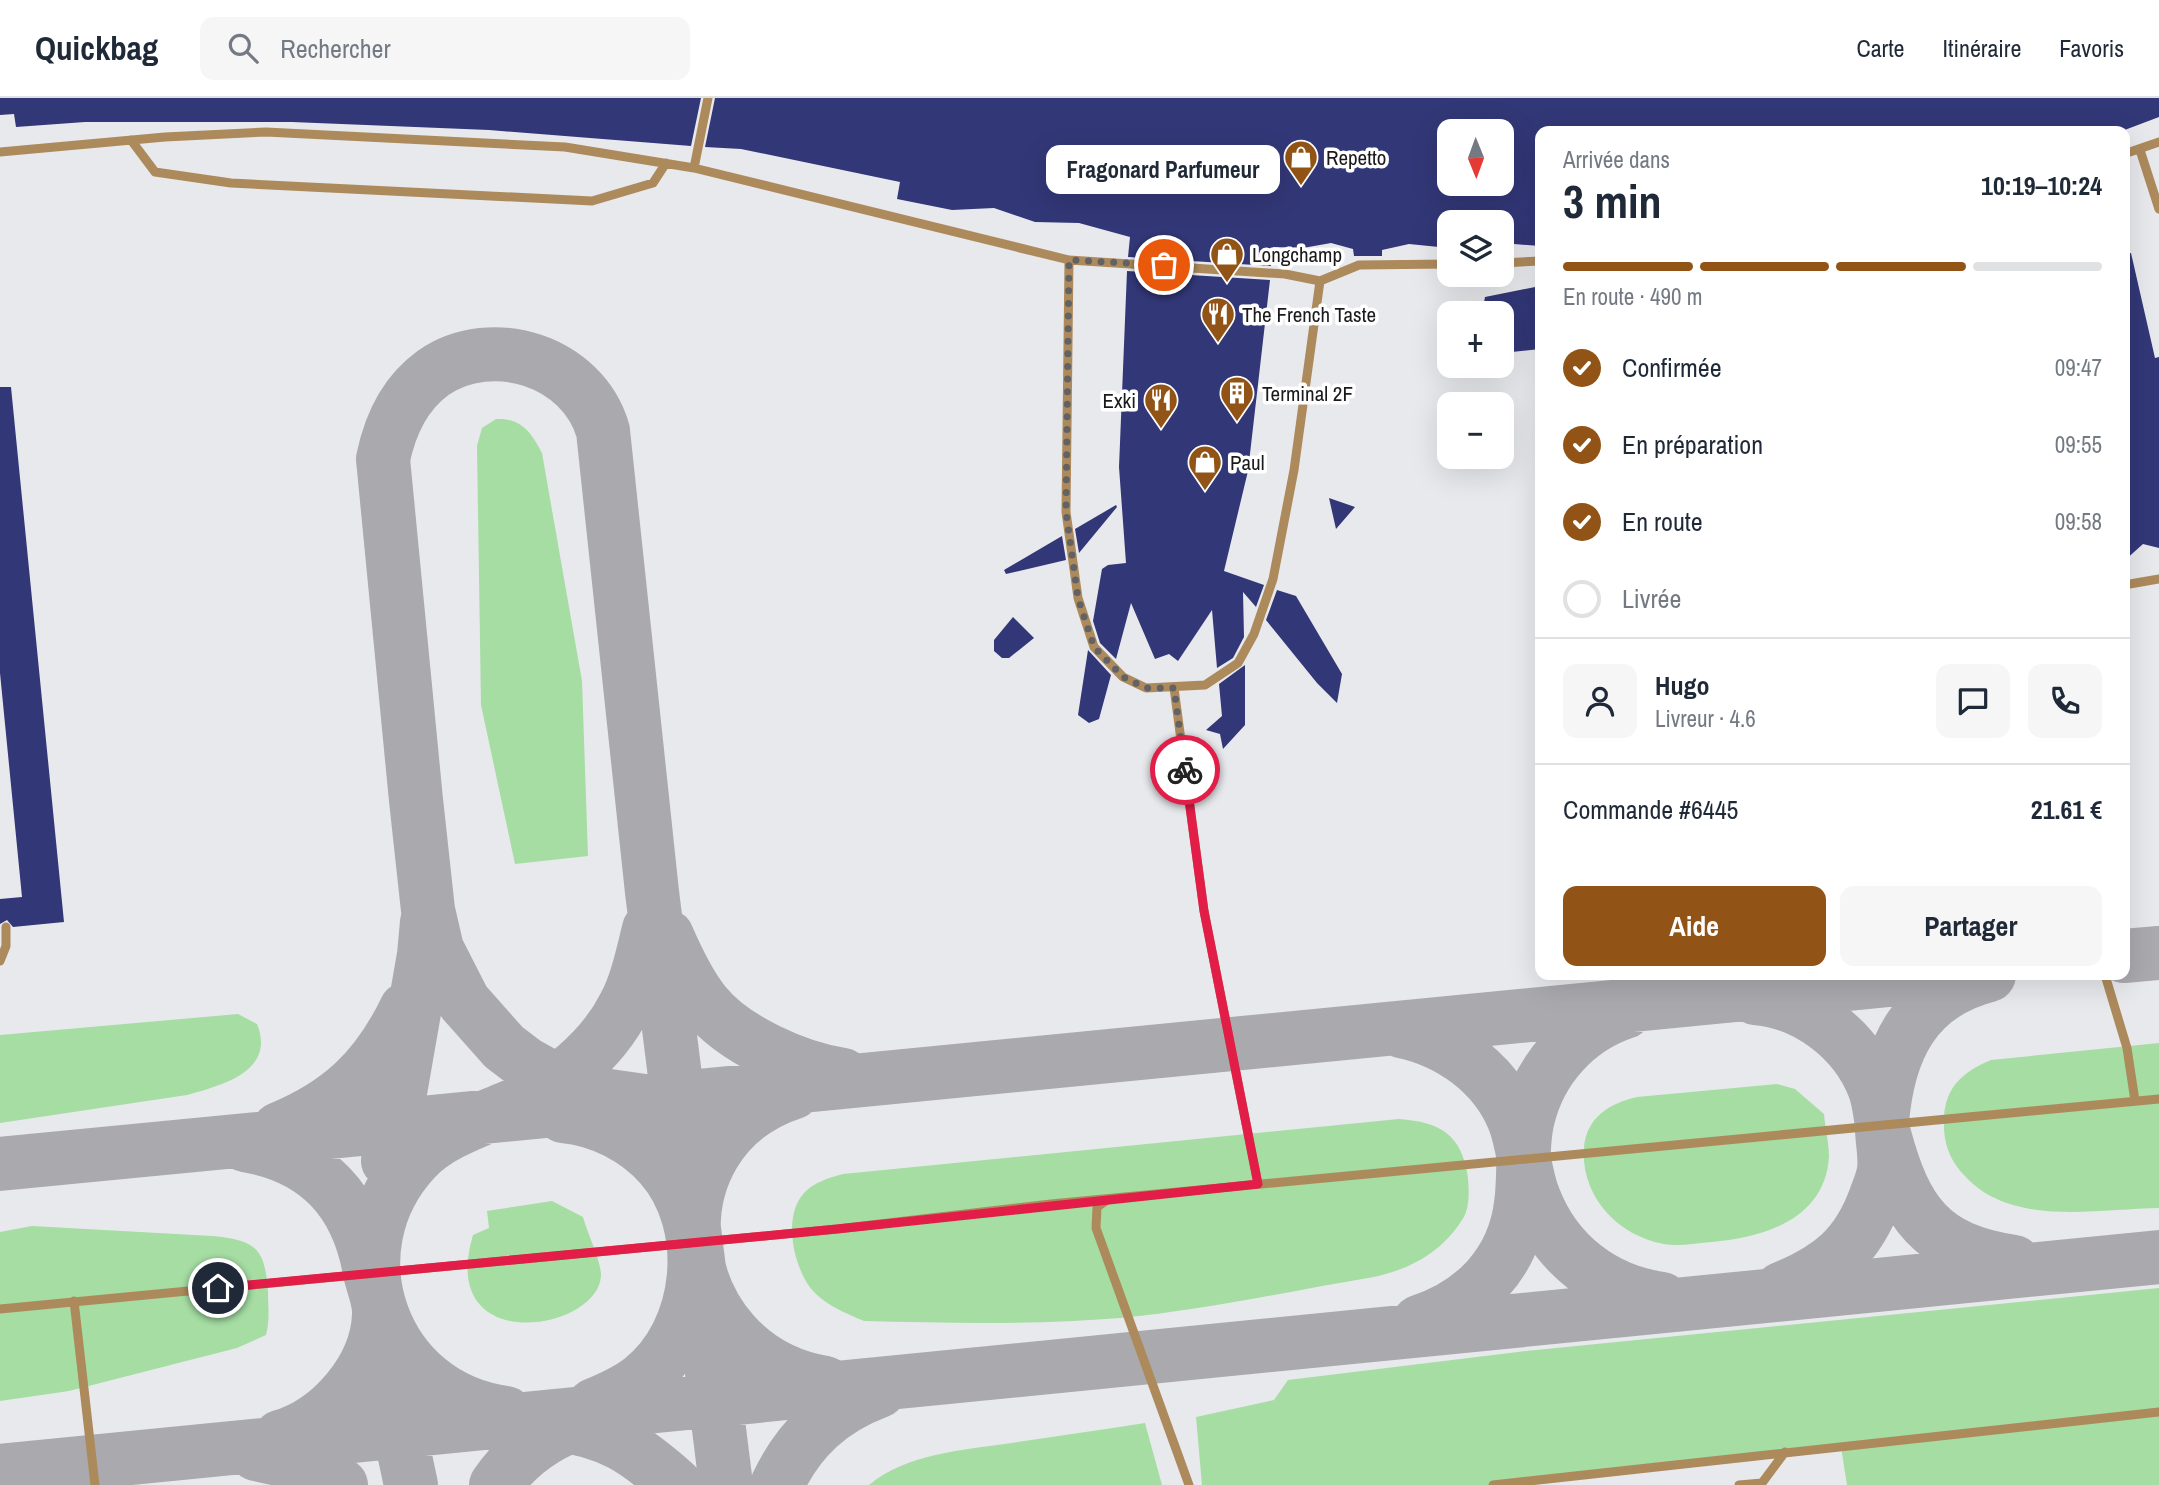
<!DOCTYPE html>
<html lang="fr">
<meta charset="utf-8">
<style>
body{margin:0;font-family:"Archivo Narrow",sans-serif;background:#f6f6f7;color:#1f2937;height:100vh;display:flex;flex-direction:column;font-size:26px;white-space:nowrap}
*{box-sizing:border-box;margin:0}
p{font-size:23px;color:#747a83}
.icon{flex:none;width:38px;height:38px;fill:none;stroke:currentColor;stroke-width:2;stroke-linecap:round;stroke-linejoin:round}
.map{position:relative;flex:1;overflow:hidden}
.side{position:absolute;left:1535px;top:28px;width:595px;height:854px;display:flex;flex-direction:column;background:#fff;border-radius:14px;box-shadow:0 7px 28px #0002}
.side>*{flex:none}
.needle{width:46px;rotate:179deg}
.buttons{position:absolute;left:1437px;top:21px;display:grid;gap:14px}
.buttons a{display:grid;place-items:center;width:77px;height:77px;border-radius:14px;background:#fff;box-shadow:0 7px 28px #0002;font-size:35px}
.pin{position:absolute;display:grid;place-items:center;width:60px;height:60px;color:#fff;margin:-30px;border:4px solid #fff;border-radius:50%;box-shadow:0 2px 7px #0007}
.courier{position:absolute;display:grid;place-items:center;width:70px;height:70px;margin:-35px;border:5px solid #e11d48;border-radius:50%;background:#fff;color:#222;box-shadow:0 2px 9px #0007}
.bubble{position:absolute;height:49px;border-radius:14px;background:#fff;box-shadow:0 7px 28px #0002;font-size:23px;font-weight:700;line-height:49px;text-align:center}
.overview em{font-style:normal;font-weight:700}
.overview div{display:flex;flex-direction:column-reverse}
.overview{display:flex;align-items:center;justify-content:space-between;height:119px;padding:0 28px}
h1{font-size:46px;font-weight:700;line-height:52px}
.bar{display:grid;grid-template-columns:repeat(4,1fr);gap:10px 7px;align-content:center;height:84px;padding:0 28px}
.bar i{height:9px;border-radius:5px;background:#e0e1e3}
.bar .current{background:#915416}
.bar p{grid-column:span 4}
.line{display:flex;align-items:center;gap:18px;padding:0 28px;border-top:2px solid #e0e1e3}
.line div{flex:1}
.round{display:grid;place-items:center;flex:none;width:74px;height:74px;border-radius:14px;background:#f6f6f7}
ol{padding:0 28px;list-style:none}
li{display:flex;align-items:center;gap:21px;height:77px}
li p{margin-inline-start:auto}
li .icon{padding:7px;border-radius:50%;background:#915416;color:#fff;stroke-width:4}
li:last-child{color:#747a83}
li i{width:38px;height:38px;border:4px solid #e0e1e3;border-radius:50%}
.action{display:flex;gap:14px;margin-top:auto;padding:14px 28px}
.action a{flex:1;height:80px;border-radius:14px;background:#915416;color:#fff;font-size:28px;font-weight:700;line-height:80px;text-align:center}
.action a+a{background:#f6f6f7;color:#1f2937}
header{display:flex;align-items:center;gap:42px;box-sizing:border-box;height:98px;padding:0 35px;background:#fff;border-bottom:2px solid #e0e1e3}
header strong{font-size:33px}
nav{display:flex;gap:38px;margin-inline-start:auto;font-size:24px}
.search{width:490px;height:63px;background:#f6f6f7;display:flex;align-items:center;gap:18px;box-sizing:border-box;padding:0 24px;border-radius:14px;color:#747a83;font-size:26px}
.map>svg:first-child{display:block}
.green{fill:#a5dda3}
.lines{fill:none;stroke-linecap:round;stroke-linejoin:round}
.taxiway{stroke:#aaaaae;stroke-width:54}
.building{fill:#323777;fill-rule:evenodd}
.lane{stroke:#ad8a5c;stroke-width:9}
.done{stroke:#626265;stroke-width:7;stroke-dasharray:0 12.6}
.route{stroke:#e11d48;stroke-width:9}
.labels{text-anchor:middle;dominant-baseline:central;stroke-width:7;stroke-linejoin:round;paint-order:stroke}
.poi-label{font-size:21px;fill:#1a1a1c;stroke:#fff;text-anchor:start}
</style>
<header>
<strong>Quickbag</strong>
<div class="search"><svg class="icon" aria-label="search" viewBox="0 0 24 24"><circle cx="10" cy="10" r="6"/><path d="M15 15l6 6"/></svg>Rechercher</div>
<nav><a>Carte</a><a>Itinéraire</a><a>Favoris</a></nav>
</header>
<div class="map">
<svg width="2159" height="1387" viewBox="0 0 2159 1387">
<rect width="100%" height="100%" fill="#e8e9ed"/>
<path class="green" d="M496,321C521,320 531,334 542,355L582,583L588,758L515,766L481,607L477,348L482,330Z
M238,916L257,926C276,973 223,987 187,997L0,1025V937Z
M2159,945V1110C2096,1111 2011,1129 1965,1078C1948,1060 1943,1043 1944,1019C1946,988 1963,974 1991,962Z
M1777,986L1795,991L1824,1016C1825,1029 1829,1045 1829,1058C1826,1121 1763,1140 1712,1144C1697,1145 1679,1149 1664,1146C1617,1138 1580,1097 1584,1049C1587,1019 1610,1005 1637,999Z
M1399,1021C1441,1024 1462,1037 1468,1080C1469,1093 1470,1111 1462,1122C1441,1155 1410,1171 1374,1179C1290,1193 1205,1212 1120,1220C1036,1227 949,1225 864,1223C845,1215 821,1205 809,1188C793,1165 783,1118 804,1095C814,1084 829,1080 843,1076Z
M552,1103L583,1119C587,1134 601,1163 601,1177C600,1233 436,1261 473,1137L489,1130L487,1113Z
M32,1128L212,1138C256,1142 265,1150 268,1194C268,1209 270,1222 266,1237L237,1250L69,1293L0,1303V1134Z
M2159,1190V1387H1847L1841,1349L1493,1387H1202L1196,1319L1274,1302L1288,1282L1526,1253Z
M1145,1325L1162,1387H869C908,1355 963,1352 1012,1345C1056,1338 1101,1332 1145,1325Z"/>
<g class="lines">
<path class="taxiway" d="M667,838C677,861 688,885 704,905C734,942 797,970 843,977
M2124,858L2159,855
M1755,900C1807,904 1855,941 1874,989C1880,1004 1880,1021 1884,1036C1905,1115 1931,1152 2014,1164
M1401,933C1450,943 1495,975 1514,1022C1524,1047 1524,1076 1534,1100C1556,1157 1604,1193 1662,1201
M794,994C643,1043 670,1259 825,1285
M651,1004L602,997L557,983L525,965L504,949L464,904L437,851L428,812L416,702L383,361C390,327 404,296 433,275C492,234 583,263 603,333L652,794L726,1387
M563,1018C599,1021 637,1040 661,1068C713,1127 703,1234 641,1282C627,1293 611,1300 594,1307
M279,1031C340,1006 377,971 406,911
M245,1047C317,1059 358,1103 370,1175C373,1188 380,1203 379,1217C377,1271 331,1324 280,1339
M388,1063L424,857L427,824
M0,1066L1940,877
M1781,1191C1830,1171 1858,1149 1876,1098C1879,1090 1883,1080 1884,1072C1886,1056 1881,1040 1882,1024C1888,952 1914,896 1989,877
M1419,1224C1474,1206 1514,1165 1521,1106C1525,1078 1521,1047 1528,1020C1540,970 1577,930 1625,914
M392,1297L411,1387
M506,1315C382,1299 330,1152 415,1061C438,1036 477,1023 508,1010C555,991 602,953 625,907C637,885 643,855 649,831
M557,1327C609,1332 638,1353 676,1387
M256,1356C285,1362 317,1369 341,1387
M0,1373L2159,1159
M496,1387C518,1355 547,1335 584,1323
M777,1387C799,1340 831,1311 879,1293"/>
</g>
<path class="building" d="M0,0H701L691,48L489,32L292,24H85L16,29L14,16L0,17Z
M715,0H2159V19L2122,33H1540V148L1502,145V124H1449V150L1409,146L1382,152V158H1354L1353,151L1331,145L1303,150L1273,149L1271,168L1128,159L1130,139L1079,125L1035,124L994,110L952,112L897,101L900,84L741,51L705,49ZM1449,33H1502V86H1449Z
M2131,155L2155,260L2159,259V450L2143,446L2124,463V156Z
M1127,173L1270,182L1248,373L1224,473L1264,487L1256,509L1243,494L1244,539L1233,560L1217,570L1212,512L1178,563L1169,556L1155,561L1131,505L1116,561L1100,545L1093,523L1102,471L1108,467L1126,465L1119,369Z
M1540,188V251L1502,255V215H1482L1485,199Z
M0,289H11L64,824L13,829L7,822L0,826V801L22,799L0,575Z
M1329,400L1355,409L1336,431Z
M1116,407L1117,409L1079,455L1075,431Z
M1062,438L1066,462L1006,476L1004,472Z
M1277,492L1296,498L1342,576L1337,605L1317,585L1266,522Z
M1013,519L1034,540L1009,560H1002L994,553V542Z
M1088,552L1111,577L1099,621L1089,625L1078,617Z
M1245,567V627L1223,651L1220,636L1206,632L1222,618L1219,586Z"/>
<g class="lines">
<path class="lane" d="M131,42L155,74L231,85L592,103L653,85L666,65
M2140,52L2159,111
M0,54L165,39L266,34L565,49L694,70L1069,162L1285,176L1320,183L1359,167L1449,166
M2124,56L2159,44
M694,70L708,0
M1069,162L1066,414L1078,500L1094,549L1123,579L1146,590L1205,587L1238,565L1254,536L1273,481L1294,372L1320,183
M1502,165L1540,163
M2124,487L2159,481
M1174,590L1204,813L1258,1086
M0,863L6,848V829
M2105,877L2127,950L2135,1003
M1107,1102L1097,1109L1096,1130L1189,1387
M74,1203L95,1387
M0,1211L837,1131L1051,1106L2159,1001
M1493,1387L2159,1314
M1739,1387L1762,1385L1785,1354"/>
</g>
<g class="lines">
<path class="done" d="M1164,167L1069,162L1066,414L1078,500L1094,549L1123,579L1146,590H1174L1185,672"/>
<path class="route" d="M218,1190L837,1131L1258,1086L1204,813L1185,672"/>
</g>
<defs>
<g id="shop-pin" transform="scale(1.75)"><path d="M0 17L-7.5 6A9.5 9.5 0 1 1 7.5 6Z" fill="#915416" stroke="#fff"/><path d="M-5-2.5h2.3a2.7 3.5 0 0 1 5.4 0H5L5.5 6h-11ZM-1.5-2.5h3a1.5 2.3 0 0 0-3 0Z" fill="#fff"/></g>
<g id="restaurant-pin" transform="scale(1.75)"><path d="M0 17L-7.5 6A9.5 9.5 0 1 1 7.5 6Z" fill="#915416" stroke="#fff"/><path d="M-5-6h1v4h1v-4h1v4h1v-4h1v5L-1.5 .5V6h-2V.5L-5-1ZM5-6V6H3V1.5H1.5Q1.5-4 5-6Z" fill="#fff"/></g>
<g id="building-pin" transform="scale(1.75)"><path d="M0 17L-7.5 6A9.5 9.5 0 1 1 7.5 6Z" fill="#915416" stroke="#fff"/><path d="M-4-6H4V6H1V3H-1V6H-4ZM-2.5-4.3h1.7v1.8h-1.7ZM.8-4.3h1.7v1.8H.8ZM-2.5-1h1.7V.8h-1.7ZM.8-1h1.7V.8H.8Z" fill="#fff"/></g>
</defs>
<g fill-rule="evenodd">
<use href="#shop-pin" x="1301" y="59"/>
<use href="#shop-pin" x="1227" y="156"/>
<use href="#restaurant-pin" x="1218" y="216"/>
<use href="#building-pin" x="1237" y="295"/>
<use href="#restaurant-pin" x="1161" y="302"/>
<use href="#shop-pin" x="1205" y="364"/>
</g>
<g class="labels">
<g class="poi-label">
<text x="1326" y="59">Repetto</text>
<text x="1252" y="156">Longchamp</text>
<text x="1242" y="216">The French Taste</text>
<text x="1262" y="295">Terminal 2F</text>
<text x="1136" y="302" text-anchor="end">Exki</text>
<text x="1230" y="364">Paul</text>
</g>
</g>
</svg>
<div class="buttons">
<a><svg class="needle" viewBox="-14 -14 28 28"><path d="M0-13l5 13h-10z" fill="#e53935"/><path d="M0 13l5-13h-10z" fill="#747a83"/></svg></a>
<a><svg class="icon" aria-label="layers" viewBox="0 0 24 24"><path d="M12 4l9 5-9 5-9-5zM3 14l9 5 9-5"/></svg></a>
<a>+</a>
<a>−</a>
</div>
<div class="pin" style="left:1164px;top:167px;background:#ea580c"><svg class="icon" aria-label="bag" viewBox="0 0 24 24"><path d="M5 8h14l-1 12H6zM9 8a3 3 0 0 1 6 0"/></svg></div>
<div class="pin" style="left:218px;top:1190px;background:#1f2937"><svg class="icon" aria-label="home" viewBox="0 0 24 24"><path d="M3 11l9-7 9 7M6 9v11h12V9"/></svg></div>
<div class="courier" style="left:1185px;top:672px"><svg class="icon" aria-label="bike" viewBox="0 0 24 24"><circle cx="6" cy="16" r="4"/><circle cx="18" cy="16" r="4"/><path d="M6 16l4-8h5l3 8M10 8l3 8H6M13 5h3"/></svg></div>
<div class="bubble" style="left:1046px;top:47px;width:234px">Fragonard Parfumeur</div>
<section class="side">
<div class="overview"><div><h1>3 min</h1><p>Arrivée dans</p></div><em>10:19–10:24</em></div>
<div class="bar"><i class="current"></i><i class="current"></i><i class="current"></i><i></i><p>En route · 490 m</p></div>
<ol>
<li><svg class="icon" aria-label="check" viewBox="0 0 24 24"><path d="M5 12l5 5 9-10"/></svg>Confirmée<p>09:47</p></li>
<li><svg class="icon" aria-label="check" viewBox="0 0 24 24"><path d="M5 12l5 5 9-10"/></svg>En préparation<p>09:55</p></li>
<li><svg class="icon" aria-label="check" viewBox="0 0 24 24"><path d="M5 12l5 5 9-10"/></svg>En route<p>09:58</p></li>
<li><i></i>Livrée</li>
</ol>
<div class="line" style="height:126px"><a class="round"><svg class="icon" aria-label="person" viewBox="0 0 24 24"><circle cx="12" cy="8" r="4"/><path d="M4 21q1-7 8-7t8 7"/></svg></a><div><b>Hugo</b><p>Livreur · 4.6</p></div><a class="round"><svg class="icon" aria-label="chat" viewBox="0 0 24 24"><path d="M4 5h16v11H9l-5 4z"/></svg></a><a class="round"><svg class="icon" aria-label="phone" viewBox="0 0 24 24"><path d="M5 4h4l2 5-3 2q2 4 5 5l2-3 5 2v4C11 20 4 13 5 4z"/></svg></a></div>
<div class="line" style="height:91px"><div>Commande #6445</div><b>21.61 €</b></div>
<div class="action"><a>Aide</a><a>Partager</a></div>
</section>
</div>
